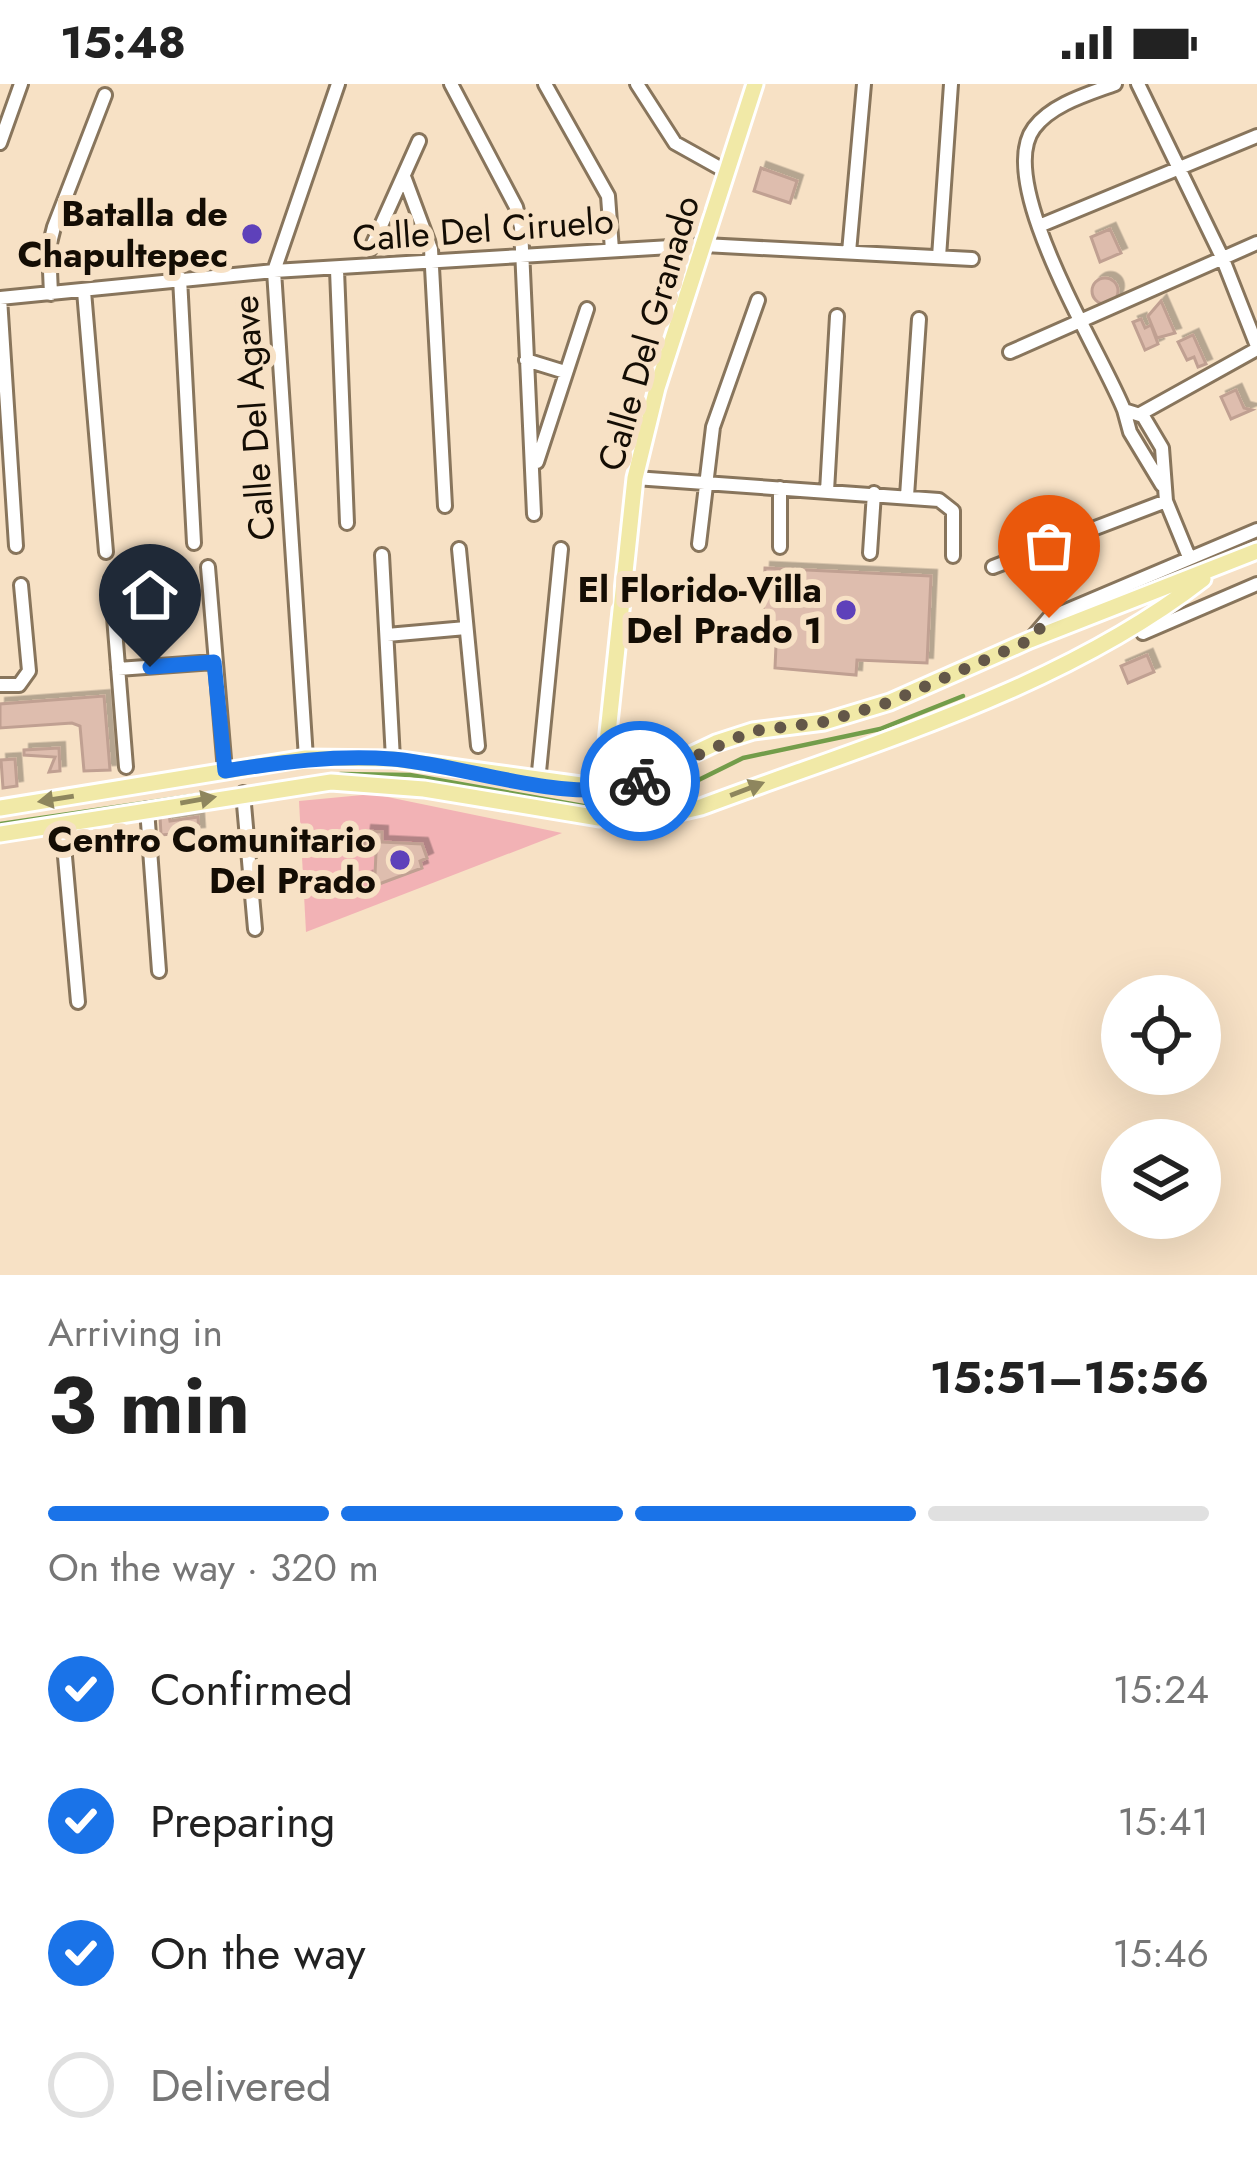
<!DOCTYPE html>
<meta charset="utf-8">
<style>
body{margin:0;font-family:Jost,sans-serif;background:#f6f6f6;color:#222;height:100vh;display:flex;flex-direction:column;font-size:45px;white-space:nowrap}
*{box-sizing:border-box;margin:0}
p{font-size:39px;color:#767676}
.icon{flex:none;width:66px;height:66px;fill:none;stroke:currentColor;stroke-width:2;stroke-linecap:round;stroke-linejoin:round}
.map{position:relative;height:1191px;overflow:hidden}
.drawer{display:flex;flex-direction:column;background:#fff;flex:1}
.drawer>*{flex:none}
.fabs{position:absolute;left:1101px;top:891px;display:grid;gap:24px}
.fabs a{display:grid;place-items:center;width:120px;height:120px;border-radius:50%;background:#fff;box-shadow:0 12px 48px #0002;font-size:60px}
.pin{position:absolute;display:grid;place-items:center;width:102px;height:102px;color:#fff;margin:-123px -51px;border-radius:50% 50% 50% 0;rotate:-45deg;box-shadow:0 0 12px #0007}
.pin .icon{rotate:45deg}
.courier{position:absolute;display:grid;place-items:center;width:120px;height:120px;margin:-60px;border:9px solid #1a73e8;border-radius:50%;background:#fff;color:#222;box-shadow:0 3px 15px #0007}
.summary em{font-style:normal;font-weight:700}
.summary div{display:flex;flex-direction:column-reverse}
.summary{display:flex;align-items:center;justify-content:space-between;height:204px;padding:0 48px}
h1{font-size:78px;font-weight:700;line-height:90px}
.bar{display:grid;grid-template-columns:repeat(4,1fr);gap:18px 12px;align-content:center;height:144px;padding:0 48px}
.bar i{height:15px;border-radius:9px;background:#e0e0e0}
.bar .selected{background:#1a73e8}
.bar p{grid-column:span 4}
ol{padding:0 48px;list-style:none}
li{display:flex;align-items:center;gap:36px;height:132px}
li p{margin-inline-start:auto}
li .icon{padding:12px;border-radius:50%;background:#1a73e8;color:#fff;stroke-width:4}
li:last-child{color:#767676}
li i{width:66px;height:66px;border:6px solid #e0e0e0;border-radius:50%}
.status{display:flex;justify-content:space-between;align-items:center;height:84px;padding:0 60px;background:#fff;direction:ltr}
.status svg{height:33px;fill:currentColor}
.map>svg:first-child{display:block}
.green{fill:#f2b2b5}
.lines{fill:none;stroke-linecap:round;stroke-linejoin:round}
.stream{stroke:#739d4a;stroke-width:4.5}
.building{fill:#debdae;stroke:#c0a092;stroke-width:3;filter:url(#shadow)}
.minor-casing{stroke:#88755c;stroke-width:18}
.major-casing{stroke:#fff;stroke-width:21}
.minor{stroke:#fff;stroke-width:12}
.major{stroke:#f1e9a7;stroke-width:15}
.oneway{fill:#8e865e}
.done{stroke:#635748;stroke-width:12;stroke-dasharray:0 21.6}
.route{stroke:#1a73e8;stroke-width:15}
.poi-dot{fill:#5e41ba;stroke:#f7e1c5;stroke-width:4.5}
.labels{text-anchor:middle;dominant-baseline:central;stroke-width:12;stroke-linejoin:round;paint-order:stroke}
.poi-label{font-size:36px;font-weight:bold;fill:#140d04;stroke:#f7e1c5;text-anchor:end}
.street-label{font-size:36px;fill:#140d04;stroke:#f7e1c5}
</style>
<div class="status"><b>15:48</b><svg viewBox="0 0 49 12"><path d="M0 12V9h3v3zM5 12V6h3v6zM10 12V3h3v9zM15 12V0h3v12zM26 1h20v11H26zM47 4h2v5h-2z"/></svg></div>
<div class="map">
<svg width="1257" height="1191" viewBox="0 0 1257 1191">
<defs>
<filter id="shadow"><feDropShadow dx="5.5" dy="-5.5" stdDeviation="0" flood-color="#0004"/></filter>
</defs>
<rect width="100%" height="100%" fill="#f7e1c5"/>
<path class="green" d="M373,710L562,749L306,848L299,717Z"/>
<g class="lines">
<path class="stream" d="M612,723L654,718L743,674L880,645L963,612
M0,740L341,690L410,691L589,723"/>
</g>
<path class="building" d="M761,84L797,97L790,119L754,107Z
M1110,145L1121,169L1100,178L1091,153Z
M1092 207a13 13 0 1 1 26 0a13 13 0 1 1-26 0Z
M1161,217L1175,249L1157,254L1148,232Z
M1141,235L1145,244L1151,241L1158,260L1145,266L1133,238Z
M1193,251L1206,280L1198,283L1194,273L1187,276L1178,258Z
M1236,306L1244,324L1252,326L1231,335L1221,313Z
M765,484L931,492L927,579L857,576L856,591L775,584L776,561H762Z
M1147,571L1154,588L1128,599L1121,582Z
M104,612L110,686L84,687L80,642L72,639L0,644V620Z
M59,664L60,687L49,688L55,673L24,671V666Z
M15,675L17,702L3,704L1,676Z
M169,731L170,737L198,733L199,748L161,751L160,732Z
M366,747L382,748V758L422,760L427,774L420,777L422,784L371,803L367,793L375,790L376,769H363Z"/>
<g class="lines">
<g class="minor-casing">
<path id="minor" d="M451,0L516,123L521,143L534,430
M545,0L608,112L612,166
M637,0L675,59L727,88
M1115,0C1088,10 1052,20 1034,44C993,98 1101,268 1124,326L1143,332L1162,364L1166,417L1189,473
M1138,0L1222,173L1257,262
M0,59L21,0
M405,95L431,165L445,422
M1039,142L1257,52
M371,164L419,57
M849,168L864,0
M939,173L951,0
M337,186L347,439
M180,194L194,459
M84,207L106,468
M51,210L49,163L54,143L105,11
M0,214L274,187L704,161L972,175
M0,214L16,462
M1010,268L1257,159
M526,276L565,288
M1124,326L1130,348L1162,401
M1140,330L1257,265
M537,378L587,225
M635,394L939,416L953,427V472
M827,407L837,232
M907,412L919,235
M699,460L713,343L758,216
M780,463V404
M459,465L478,662
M870,469L874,409
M382,471L393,675
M208,483L225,687
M993,483L1166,417
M111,495L126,683
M1139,540L1143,549L1257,500
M387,551L466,544
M1031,555L1049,534L1257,446
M118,585L214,578
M0,601H19L29,587L21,501
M306,674L274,187L338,0
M538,698L561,465
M243,709L255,845
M147,725L159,887
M62,739L78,918"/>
</g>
<g class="major-casing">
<path id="major" d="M601,715L635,394L657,304L755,0
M0,724L306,674L393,675L617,706L716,659L753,647L824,638L890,618L1030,556L1257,467
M0,750L331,698L424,705L599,734L658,733L701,723C869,660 1060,606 1203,495"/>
</g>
<use href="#minor" class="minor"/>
<use href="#major" class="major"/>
</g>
<defs><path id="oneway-solid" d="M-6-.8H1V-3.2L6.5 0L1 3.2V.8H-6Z" transform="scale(3)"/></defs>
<g class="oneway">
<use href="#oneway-solid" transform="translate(747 705) rotate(-21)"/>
<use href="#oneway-solid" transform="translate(56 715) rotate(171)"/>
<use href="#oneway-solid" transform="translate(198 716) rotate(-10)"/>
</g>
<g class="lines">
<path class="done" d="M640,697L752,647L824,638L890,618L1030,556L1049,534"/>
<path class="route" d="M150,583L214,578L225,687C281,678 335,671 392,675C462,680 579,725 640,697"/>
</g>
<g class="poi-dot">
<circle cx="252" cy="150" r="12"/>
<circle cx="846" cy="526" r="12"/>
<circle cx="400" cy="776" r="12"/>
</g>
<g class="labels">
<g class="poi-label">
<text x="228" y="129">Batalla de<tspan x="228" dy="41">Chapultepec</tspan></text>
<text x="822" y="505">El Florido-Villa<tspan x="822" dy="41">Del Prado 1</tspan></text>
<text x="376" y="755">Centro Comunitario<tspan x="376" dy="41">Del Prado</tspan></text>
</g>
<g class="street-label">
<text transform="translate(483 145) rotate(-4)">Calle Del Ciruelo</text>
<text transform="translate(648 249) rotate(-74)">Calle Del Granado</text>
<text transform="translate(253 334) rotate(-94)">Calle Del Agave</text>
</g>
</g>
</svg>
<div class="fabs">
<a><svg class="icon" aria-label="locate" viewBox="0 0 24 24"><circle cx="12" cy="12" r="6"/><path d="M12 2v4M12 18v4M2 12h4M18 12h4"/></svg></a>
<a><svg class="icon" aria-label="layers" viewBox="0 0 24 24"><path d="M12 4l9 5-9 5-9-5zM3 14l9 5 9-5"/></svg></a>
</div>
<div class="pin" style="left:1049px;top:534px;background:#ea580c"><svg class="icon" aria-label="bag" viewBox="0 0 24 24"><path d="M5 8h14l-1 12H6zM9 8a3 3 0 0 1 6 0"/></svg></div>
<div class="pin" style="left:150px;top:583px;background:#1f2937"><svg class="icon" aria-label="home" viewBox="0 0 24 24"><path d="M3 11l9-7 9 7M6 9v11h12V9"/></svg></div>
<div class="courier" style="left:640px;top:697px"><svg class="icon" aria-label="bike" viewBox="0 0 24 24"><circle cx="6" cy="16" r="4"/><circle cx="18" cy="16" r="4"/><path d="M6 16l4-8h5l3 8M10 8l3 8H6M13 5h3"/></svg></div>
</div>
<section class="drawer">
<div class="summary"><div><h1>3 min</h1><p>Arriving in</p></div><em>15:51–15:56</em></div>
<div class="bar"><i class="selected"></i><i class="selected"></i><i class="selected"></i><i></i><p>On the way · 320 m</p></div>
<ol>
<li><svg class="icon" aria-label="check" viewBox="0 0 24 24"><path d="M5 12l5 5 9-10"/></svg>Confirmed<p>15:24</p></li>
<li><svg class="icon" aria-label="check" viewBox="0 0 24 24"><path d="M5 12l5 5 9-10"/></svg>Preparing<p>15:41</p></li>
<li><svg class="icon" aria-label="check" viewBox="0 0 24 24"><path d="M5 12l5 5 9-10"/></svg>On the way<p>15:46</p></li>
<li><i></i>Delivered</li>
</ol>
</section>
